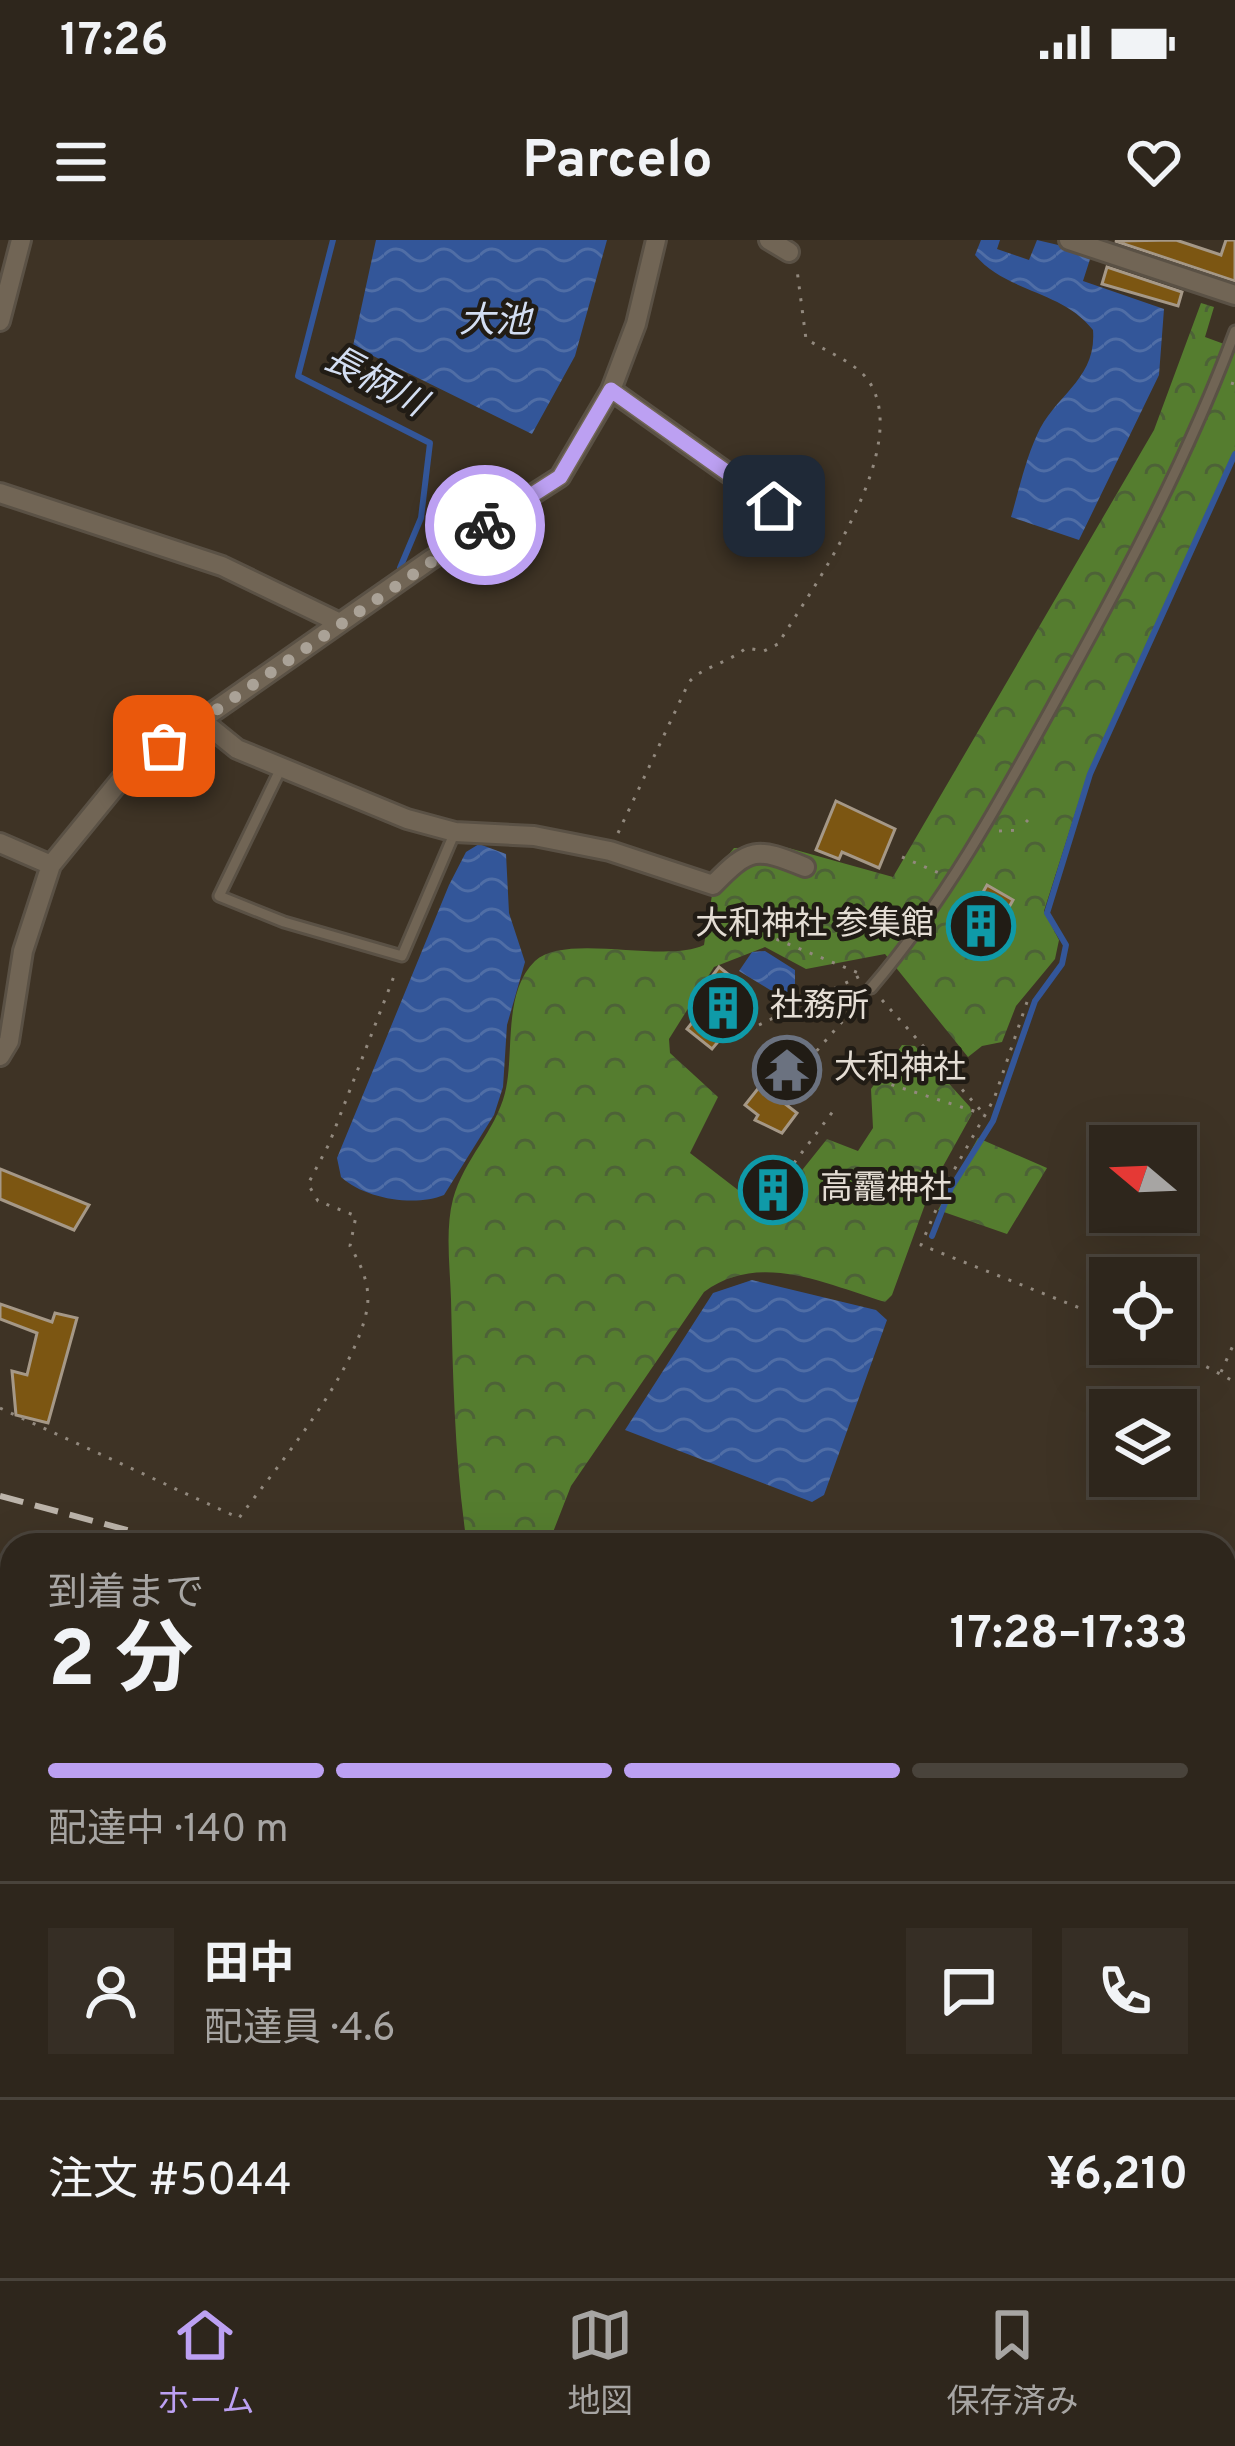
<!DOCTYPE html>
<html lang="ja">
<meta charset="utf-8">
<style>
body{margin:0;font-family:Overpass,"Noto Sans JP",sans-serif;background:#362e25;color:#f1f3f6;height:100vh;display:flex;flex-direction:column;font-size:45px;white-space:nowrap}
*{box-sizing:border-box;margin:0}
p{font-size:39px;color:#a7a5a3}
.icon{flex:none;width:66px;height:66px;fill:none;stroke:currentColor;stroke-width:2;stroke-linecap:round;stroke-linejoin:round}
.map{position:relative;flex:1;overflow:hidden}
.sheet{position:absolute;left:0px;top:1293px;width:1236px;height:747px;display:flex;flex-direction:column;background:#2e261c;border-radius:36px 36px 0 0;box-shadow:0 12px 48px #0002,0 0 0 3px #49433b}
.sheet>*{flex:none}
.needle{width:78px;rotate:289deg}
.tools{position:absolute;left:1089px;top:885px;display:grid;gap:24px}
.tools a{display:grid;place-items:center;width:108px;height:108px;border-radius:0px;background:#2e261c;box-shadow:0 12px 48px #0002,0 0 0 3px #49433b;font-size:60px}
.pin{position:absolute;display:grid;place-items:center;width:102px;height:102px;color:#fff;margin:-51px;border-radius:24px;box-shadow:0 6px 18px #0006}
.courier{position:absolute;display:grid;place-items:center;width:120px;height:120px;margin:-60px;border:9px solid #bca0f2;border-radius:50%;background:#fff;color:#222;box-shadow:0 3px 15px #0007}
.head em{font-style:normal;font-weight:700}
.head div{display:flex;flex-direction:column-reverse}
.head{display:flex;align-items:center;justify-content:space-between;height:204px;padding:0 48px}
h1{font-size:78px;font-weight:700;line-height:90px}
.bar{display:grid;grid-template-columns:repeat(4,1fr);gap:18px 12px;align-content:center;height:144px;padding:0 48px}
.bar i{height:15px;border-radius:9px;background:#49433b}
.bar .current{background:#bca0f2}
.bar p{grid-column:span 4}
.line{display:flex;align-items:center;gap:30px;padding:0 48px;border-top:3px solid #49433b}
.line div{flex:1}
.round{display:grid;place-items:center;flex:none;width:126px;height:126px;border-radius:0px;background:#362e25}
.status{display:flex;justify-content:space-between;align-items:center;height:84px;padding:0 60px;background:#2e261c;direction:ltr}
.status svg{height:33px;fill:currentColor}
header{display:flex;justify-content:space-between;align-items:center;height:156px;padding:0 48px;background:#2e261c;font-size:54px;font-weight:700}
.tab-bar{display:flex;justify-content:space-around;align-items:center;height:168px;border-top:3px solid #49433b;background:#2e261c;font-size:33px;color:#a7a5a3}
.tab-bar a{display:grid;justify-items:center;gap:6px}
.tab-bar .current{color:#bca0f2}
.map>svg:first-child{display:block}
.forest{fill:url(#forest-crowns)}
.water{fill:url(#water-waves)}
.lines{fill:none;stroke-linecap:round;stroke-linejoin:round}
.stream{stroke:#335699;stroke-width:6}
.building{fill:#7c5612;stroke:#a59887;stroke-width:3}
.lane-casing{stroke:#5a5145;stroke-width:15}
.street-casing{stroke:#5a5145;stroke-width:24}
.secondary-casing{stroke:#5a5145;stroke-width:33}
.path{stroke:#92897e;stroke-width:3;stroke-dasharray:3 9;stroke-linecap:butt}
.lane{stroke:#716555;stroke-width:9}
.street{stroke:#716555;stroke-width:18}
.secondary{stroke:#716555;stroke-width:27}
.rail{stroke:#bcb4aa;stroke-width:6;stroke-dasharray:24 12;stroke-linecap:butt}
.done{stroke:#aaa297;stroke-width:12;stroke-dasharray:0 21.6}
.route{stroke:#bca0f2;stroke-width:15}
.labels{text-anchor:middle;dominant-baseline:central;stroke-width:9;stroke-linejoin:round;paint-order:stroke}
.poi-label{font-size:33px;fill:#e4ddd4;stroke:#211c15;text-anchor:start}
.water-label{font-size:36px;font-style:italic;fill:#d3def2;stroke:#211c15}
</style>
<div class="status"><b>17:26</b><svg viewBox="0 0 49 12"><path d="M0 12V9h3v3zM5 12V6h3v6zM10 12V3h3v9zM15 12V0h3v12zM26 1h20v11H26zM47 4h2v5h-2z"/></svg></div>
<header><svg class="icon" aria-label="menu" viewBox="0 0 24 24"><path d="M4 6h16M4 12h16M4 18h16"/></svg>Parcelo<svg class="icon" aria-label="heart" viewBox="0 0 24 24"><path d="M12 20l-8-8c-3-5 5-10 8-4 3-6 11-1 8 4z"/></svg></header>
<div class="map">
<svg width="1235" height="2038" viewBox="0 0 1235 2038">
<defs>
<pattern id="forest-crowns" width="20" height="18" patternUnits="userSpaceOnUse" patternTransform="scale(3)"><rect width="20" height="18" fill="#557d2f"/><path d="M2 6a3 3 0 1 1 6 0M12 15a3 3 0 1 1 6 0" fill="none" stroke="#4d6237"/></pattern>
<pattern id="water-waves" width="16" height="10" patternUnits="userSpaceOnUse" patternTransform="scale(3)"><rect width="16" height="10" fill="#335699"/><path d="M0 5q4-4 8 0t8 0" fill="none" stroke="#506ea6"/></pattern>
</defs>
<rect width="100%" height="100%" fill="#3e3325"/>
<path class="forest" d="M1201,63L1214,67L1205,97L1235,108V210L1088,533L1044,671L1059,700L1055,719L1016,766L1002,802L982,806L968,817L885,714L806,729L765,707L714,727L669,799L670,813L718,857L690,913L764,970L771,969L827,899L858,911L873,888L871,849L902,805L915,806L970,867L972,874L931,948L892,1055L885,1062C825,1044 760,1011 704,1052L571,1246L548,1305H467C455,1223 453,1142 451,1059C450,1027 445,990 453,959C464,919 495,892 505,853C515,814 502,753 535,721C566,692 665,724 704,705L716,630L734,608L785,607L893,637L1154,190Z
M978,898L1047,928L1007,994L938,970Z"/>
<path class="water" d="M376,0H607L575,116L532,194L353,106Z
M981,0H1000L997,9L1029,20L1037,0L1092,13L1083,41L1164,69L1159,135L1079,300L1011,277C1019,250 1025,221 1037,195C1054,155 1097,140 1093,90C1062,50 1007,53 975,15Z
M479,604L506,614L509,673L525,722L507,785L503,847L494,875L444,955C415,967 365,959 341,937L337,918L449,645L466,612Z
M765,711L795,730V747L785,759L739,731L752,712Z
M752,1040L876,1070L887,1080L824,1255L812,1262L625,1190L713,1053Z"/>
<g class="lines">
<path class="stream" d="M333,0L298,136L430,203L421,278L400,328
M932,996L951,948L993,881L1035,761L1062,724L1066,705L1047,673L1090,534L1235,214"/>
</g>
<path class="building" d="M1176,0L1221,15L1226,0H1235V41L1115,1Z
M1107,27L1182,52L1178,66L1102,44Z
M836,561L895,589L879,628L842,612L839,619L816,610Z
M987,645L1013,660L984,712L958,697Z
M719,727L743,746L736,755L746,763L738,773L746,779L737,791L731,786L712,809L687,789L717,751L707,743Z
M760,846L773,856L780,847L791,855L784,863L797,873L782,893L755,880L758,875L745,865Z
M0,929L89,965L74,990L0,959Z
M0,1064L52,1082L55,1073L77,1078L48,1183L16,1175L12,1131L27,1135L37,1093L0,1079Z"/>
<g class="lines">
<g class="lane-casing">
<path id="lane" d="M281,528L219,656L284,682L402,716L454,594
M871,748C949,657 1005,552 1063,447C1127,331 1189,215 1235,91"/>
</g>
<g class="street-casing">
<path id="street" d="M769,0L789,12
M1069,0L1235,55
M0,81L21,0
M611,150L774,266
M0,253L222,326L340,383
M200,479L237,509L407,579L455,592L534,596L610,611L713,645C750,607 756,607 805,627
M0,603L51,625
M0,816L9,801L23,711L51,625L127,532L430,320L560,237L611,150L636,84L656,0
M0,1363L12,1366
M0,1972L12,1907
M587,2038L596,2028
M1223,2038L1235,1964"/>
</g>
<g class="secondary-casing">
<path id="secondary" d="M1224,1802L1235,1807"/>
</g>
<path class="path" d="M1231,143L1234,144
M1026,582L1028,580
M999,591L1023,590
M618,593L689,442C702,427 728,423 746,408L764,411L778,404C813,347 915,207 868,140C856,123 824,110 806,99L797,30
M902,617L939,633
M715,665L725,678L861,734
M882,760L984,874
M1027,762L994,859L949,939L921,1005L1110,1080
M759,785L860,736
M793,838L862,759
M880,841L983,874
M794,923L837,866
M1164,1104L1235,1142
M1221,1132L1235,1101
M0,1168L239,1278C279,1224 355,1134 367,1069C371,1045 361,1025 350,1006L356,976L318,961L308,944L329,904L396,731
M916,2038L918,2028"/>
<use href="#lane" class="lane"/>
<use href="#street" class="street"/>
<use href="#secondary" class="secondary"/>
<path class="rail" d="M0,1256L183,1305
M1224,1396L1235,1397"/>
</g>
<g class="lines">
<path class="done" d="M164,506L485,285"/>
<path class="route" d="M485,285L560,237L611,150L774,266"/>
</g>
<defs>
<g id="building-ring" transform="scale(3.45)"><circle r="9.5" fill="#211c15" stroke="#0f9aa8" stroke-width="1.5"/><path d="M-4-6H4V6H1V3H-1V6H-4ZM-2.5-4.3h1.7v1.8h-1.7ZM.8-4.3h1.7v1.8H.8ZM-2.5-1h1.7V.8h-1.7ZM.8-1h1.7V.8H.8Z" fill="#0f9aa8"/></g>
<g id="temple-ring" transform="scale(3.45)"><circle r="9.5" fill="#211c15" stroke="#6b7280" stroke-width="1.5"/><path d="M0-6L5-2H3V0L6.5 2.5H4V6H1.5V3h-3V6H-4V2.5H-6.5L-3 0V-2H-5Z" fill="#6b7280"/></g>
</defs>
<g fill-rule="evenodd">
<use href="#building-ring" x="981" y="686"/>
<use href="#building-ring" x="723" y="768"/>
<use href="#temple-ring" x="787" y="830"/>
<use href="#building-ring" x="773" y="950"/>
</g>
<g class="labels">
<g class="poi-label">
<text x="934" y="686" text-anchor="end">大和神社 参集館</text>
<text x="770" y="768">社務所</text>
<text x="834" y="830">大和神社</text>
<text x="820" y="950">高龗神社</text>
</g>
<g class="water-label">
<text x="495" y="83">大池</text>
<text transform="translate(374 143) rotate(28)">長柄川</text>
</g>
</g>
</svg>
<div class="tools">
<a><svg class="needle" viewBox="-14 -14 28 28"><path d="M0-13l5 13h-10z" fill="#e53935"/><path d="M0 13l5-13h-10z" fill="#a7a5a3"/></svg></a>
<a><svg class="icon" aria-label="locate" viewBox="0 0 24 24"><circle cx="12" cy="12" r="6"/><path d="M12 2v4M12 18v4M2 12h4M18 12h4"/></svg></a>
<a><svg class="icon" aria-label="layers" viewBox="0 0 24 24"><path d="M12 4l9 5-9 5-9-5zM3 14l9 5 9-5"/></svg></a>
</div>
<div class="pin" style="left:164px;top:506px;background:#ea580c"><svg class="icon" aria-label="bag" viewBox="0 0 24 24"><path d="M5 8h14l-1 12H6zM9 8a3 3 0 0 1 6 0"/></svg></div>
<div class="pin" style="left:774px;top:266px;background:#1f2937"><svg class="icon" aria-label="home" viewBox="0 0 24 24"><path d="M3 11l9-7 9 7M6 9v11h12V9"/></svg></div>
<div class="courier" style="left:485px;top:285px"><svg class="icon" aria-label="bike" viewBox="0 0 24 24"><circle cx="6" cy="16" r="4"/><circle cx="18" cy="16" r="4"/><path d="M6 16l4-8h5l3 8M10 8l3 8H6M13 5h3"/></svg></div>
<section class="sheet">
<div class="head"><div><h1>2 分</h1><p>到着まで</p></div><em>17:28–17:33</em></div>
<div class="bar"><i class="current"></i><i class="current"></i><i class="current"></i><i></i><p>配達中 · 140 m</p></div>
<div class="line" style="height:216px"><a class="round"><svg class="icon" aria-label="person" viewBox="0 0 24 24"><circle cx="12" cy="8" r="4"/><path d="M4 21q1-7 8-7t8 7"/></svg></a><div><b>田中</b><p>配達員 · 4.6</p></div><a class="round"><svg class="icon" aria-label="chat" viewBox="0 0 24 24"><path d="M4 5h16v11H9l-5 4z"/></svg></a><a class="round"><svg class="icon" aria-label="phone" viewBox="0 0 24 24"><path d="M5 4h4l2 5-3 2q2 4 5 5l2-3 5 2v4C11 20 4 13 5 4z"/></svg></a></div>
<div class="line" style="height:156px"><div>注文 #5044</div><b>¥6,210</b></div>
</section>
</div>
<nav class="tab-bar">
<a class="current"><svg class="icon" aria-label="home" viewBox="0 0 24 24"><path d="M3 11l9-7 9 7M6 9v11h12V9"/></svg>ホーム</a>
<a><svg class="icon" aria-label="map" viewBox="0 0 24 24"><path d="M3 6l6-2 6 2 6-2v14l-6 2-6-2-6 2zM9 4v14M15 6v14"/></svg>地図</a>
<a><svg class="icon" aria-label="saved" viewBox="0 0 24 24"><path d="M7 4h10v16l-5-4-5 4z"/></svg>保存済み</a>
</nav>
